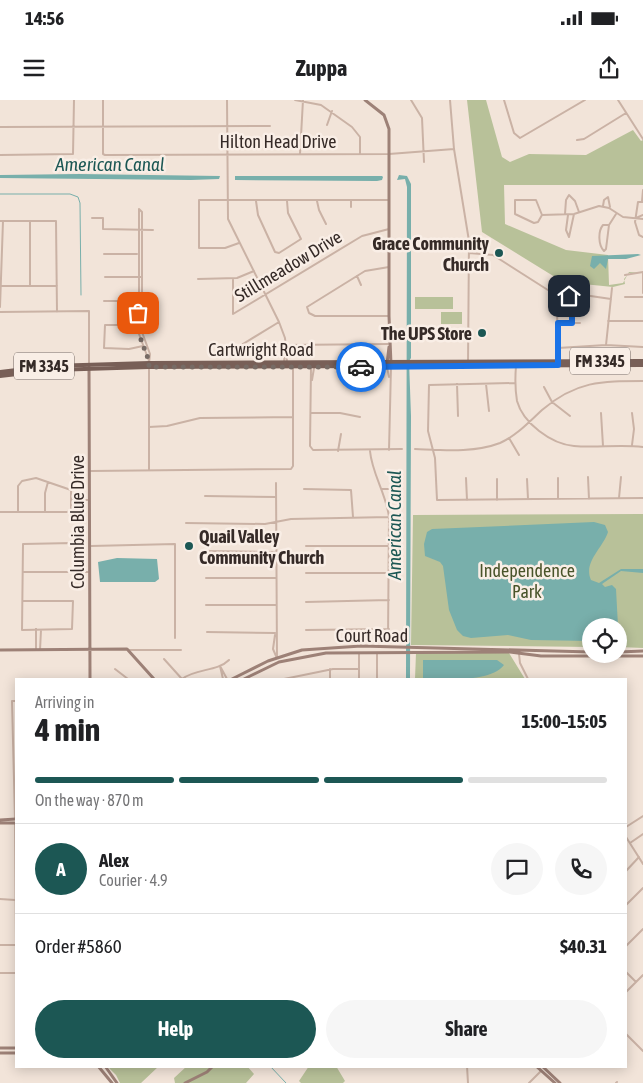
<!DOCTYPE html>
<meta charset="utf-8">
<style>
body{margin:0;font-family:"Asap Condensed",sans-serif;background:#f6f6f6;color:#202124;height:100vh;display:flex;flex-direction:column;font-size:19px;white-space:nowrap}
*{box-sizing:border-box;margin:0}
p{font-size:16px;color:#757577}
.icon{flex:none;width:28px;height:28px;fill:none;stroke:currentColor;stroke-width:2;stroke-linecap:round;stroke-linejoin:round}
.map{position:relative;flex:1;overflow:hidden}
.side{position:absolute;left:15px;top:578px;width:612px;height:390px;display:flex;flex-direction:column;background:#fff;border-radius:0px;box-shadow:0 2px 12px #0003}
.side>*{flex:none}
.fabs{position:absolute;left:582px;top:518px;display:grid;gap:10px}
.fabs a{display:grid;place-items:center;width:45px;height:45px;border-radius:50%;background:#fff;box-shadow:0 2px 12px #0003;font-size:25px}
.pin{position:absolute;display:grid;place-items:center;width:42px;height:42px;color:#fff;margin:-21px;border-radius:10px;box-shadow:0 2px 8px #0006}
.courier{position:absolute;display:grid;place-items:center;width:50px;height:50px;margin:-25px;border:4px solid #1a73e8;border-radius:50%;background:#fff;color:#222;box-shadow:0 1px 6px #0007}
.summary em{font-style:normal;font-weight:700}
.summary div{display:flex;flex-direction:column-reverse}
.summary{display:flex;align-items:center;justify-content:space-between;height:85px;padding:0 20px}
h1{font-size:32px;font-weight:700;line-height:38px}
.bar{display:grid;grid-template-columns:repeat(4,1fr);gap:8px 5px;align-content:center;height:60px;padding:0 20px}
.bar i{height:6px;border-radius:4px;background:#e0e0e0}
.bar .active{background:#1c5754}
.bar p{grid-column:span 4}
.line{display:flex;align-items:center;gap:12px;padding:0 20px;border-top:1px solid #e0e0e0}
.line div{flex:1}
.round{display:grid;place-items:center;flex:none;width:52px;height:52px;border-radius:26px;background:#f6f6f6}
.button{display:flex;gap:10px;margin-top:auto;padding:10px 20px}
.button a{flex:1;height:58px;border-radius:30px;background:#1c5754;color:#fff;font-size:20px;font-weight:700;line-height:58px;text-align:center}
.button a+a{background:#f6f6f6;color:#202124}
.status{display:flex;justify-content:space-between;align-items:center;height:35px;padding:0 25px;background:#fff;direction:ltr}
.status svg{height:14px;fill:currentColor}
header{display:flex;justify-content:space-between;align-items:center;height:65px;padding:0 20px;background:#fff;font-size:22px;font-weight:700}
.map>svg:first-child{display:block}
.green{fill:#b8c199}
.water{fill:#78afab}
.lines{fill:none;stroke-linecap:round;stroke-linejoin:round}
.stream{stroke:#78afab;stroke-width:1}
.street{stroke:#cab2a5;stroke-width:2}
.secondary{stroke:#9d8177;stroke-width:3}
.primary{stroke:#785f57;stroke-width:4}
.done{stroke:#776b65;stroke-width:5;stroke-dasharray:0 9}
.route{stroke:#1a73e8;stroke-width:6}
.poi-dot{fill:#1c5754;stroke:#f9eee6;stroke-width:2}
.labels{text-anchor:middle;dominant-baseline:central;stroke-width:5;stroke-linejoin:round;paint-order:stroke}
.shield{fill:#f9eee6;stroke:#706560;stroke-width:1}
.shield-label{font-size:16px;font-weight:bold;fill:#352a27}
.street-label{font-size:18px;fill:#352a27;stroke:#f9eee6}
.poi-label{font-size:18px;font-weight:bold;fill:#352a27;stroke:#f9eee6;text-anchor:end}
.park-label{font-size:18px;fill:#49542a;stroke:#f9eee6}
.water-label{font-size:19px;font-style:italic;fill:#1c5754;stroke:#f9eee6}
</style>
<div class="status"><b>14:56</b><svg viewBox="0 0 49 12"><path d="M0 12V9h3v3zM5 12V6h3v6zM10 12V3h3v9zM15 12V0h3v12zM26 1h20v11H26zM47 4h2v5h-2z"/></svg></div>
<header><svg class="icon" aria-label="menu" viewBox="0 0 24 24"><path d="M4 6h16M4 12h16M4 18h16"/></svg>Zuppa<svg class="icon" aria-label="share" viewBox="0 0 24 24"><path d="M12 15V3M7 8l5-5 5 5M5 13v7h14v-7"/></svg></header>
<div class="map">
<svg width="643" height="983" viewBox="0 0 643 983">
<rect width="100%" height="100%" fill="#f2e4d9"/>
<path class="green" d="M467,0H486L502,57L510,62L529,54L586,55L633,30L641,41L643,40V85H504L505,124L566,150L608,155L609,185L623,183L629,172H643L629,173L624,179L625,184L613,187L563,182L482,132Z
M415,197H453V209H415Z
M441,212H462V224H441Z
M643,414V548L619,547V526H591V547L411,545L413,415Z
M416,553H509L525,579H415Z
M107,966H159L141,983H120L116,975Z
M187,966H247L254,974L246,983H175L174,978Z
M309,966H336L345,981L343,983H301L299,981Z"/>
<path class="water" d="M79,74L220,76L219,79L191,80L0,78V75Z
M399,75L407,76L411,84V258L409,261L411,316L410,579H406V575L407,87L405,79L397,80Z
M235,76H382L383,77L382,80L377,81L235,80Z
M638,154L641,155L626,159H608L606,169L600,163L594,169L590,166L592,156Z
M594,422L605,425L608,432C603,448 583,462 591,480L599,483L621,469H643V473L621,471L602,484L605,487L612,485L616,489L618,526H591V541L531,540L508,535L471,538L463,536L457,530L449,510L443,466L440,462L425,456L424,444L427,432L432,429Z
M117,458L157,459L159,479L155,482H100L98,462Z
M423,560H497L504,565C490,583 445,579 423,579Z"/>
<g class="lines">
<path class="stream" d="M0,94H70L78,97L80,103L81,195
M270,966L286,983"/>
<path class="street" d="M103,0V54L105,55L389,54L454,49
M227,0L228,119L279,222L285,238L287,262
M295,0L321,5L352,27L360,37V54
M411,0L422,18L424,62
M450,0L454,49L469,141L468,266
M504,0L514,33L520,38L585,0
M618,0L643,39
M327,25L332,11
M0,27L270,26
M577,40L584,39L626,13
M300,54L303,0
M0,55L73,54L74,0
M515,100H536L542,115L538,122L534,123L515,114Z
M256,101L258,115L275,152L279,153L301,139L288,113L287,101
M317,101L319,110L326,124
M351,101V107
M642,101L643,90
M643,102H638L635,122L639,135L643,137
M603,106L604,100L608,97L610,107
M139,109L142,112V232L150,254L149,263
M139,109V234L149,261
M565,114L566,100L569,95L575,101L579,112
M542,115L574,114L599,106L609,108L623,117L643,119
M568,115L566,130L569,137L574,114
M92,118H103V129L153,130
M636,118L643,115
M0,121H56L57,212
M30,121V186
M609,125H603C598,131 598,145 604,151L606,149L609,125L616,114
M239,143L225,148H199V100H389
M469,153L493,155L551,192L557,207L558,261
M470,153L482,154
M104,154H137
M389,167L365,171L307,207L309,213L315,216H389
M643,172V193
M625,175L643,172
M357,176L361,185
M105,177H142
M198,179L237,178L254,171
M233,179V214L362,136L389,129
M0,186H57
M566,187L572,205V223
M569,196L577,194L611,199
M625,197H643
M104,201H137
M0,207L3,121
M0,212L89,211V265
M608,221H643
M558,223H580
M140,225H105L104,248L129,249L143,246
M286,245L390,244
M606,245L612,188
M238,247L279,222
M558,248L606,245L643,247
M284,263L285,248
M516,266C515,278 515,289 517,301C523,323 551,344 574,346C597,348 620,344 643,347
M311,267L310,346L313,350L402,349
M387,267L389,277
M312,280L314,268
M515,283L429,285L428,331L435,358L437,400L643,398
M457,284L458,316
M486,284L489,311
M544,287L552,302L570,316
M311,313H340L360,317
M601,313L603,346
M632,313L634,329L632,345
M149,327L167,326L200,318L293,317
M509,338L519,355
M415,349C442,350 474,353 500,343C516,336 529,322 542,310C576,281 601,281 643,281
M389,350L391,267
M338,351L341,334
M370,351C372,374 386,393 389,417L388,539
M149,370V268
M91,371L291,369L293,366V268
M588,377L589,399
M466,378L467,400
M558,378V399
M497,379V400
M527,379L528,399
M276,383L277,558
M304,389L351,390L353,417
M382,389H395
M205,396L276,397
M619,398L621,377
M72,400H89
M45,411V393L48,382
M0,412H67L71,411V390L36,378L22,381L18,386V412
M186,423L265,424L291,419L389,417
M91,446L175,444V538
M306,446H389
M205,451L276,452
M23,472H88
M306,473H389
M206,478H276
M23,501H73L72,529L22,530L23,444L73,443V472
M306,502L389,500
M206,505H276
M306,530L389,529
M207,532L275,533
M275,535L273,549L276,556
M36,550V529
M40,550L41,530
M129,550H181
M519,554L520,563L528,579
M164,559L182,579
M115,569L128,579
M330,569V579
M182,579C196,568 217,572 229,560
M223,579L220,566L227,579
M284,579L333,569H359
M359,579V554
M377,579V554
M15,719L12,601H16
M15,724L16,844
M626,727L643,716
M626,737L643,764
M630,743L643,734
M626,771L639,757
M0,799L15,800
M626,805L643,788
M0,845H16
M626,846L643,829
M626,872L636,882
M0,873H16
M626,892L643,875
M626,934L643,951
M467,966L468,983
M529,983L541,971
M616,983L617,982"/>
<path class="secondary" d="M365,0L384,15L389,29V216L391,264
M387,264L389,247
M89,267L90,579
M0,550L127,549L154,579
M619,552L643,551
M232,579L268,561L302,550L361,546L591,552
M244,579L279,562L326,553L510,552L541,556H643
M0,720L16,719
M0,723H16
M0,948H16
M0,953H16
M98,966L112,983
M105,966L117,983
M536,966L555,983
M542,966L560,983
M185,983L207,972L213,966"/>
<path class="primary" d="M0,272L50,266L149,263L643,261
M0,276L52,270L149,267L643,265"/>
</g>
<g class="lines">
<path class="done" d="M138,213L140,237L149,261V267H361"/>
<path class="route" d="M361,267L558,265V223H572V205L569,196"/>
</g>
<g class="poi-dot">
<circle cx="499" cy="153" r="5"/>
<circle cx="482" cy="233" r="5"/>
<circle cx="189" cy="446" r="5"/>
</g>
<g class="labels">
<g class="shield">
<rect x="570" y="247.5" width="60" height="27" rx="4"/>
<rect x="14" y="252.5" width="60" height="27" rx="4"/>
</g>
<g class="shield-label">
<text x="600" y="261">FM 3345</text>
<text x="44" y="266">FM 3345</text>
</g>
<g class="street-label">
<text x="278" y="41">Hilton Head Drive</text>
<text transform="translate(288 166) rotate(-31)">Stillmeadow Drive</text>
<text x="261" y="249">Cartwright Road</text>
<text transform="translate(77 422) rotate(-90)">Columbia Blue Drive</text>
<text x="372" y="535">Court Road</text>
</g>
<g class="poi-label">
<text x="489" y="143">Grace Community<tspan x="489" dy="21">Church</tspan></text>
<text x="472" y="233">The UPS Store</text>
<text x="199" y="436" text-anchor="start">Quail Valley<tspan x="199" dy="21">Community Church</tspan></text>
</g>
<g class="park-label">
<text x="527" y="470">Independence<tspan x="527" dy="21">Park</tspan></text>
</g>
<g class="water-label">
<text x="110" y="64">American Canal</text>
<text transform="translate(394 425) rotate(-90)">American Canal</text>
</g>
</g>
</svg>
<div class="fabs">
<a><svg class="icon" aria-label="locate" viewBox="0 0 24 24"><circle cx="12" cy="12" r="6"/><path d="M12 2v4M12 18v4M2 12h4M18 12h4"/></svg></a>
</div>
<div class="pin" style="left:138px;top:213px;background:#ea580c"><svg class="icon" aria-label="bag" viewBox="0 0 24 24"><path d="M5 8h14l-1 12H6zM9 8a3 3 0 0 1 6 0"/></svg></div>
<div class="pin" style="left:569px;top:196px;background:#1f2937"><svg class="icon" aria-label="home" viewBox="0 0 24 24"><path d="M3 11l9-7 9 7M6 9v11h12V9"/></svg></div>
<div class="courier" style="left:361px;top:267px"><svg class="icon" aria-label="car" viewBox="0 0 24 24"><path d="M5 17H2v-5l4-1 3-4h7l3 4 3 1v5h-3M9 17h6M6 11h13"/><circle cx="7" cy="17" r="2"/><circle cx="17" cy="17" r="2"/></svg></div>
<section class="side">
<div class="summary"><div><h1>4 min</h1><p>Arriving in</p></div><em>15:00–15:05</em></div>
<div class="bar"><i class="active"></i><i class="active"></i><i class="active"></i><i></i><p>On the way · 870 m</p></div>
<div class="line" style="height:90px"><b class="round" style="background:#1c5754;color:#fff">A</b><div><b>Alex</b><p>Courier · 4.9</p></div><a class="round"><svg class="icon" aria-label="chat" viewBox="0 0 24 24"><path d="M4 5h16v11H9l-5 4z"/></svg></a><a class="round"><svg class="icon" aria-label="phone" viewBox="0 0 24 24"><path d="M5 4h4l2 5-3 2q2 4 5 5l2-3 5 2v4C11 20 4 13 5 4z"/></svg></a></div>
<div class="line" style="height:65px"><div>Order #5860</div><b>$40.31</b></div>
<div class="button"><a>Help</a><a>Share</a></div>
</section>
</div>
